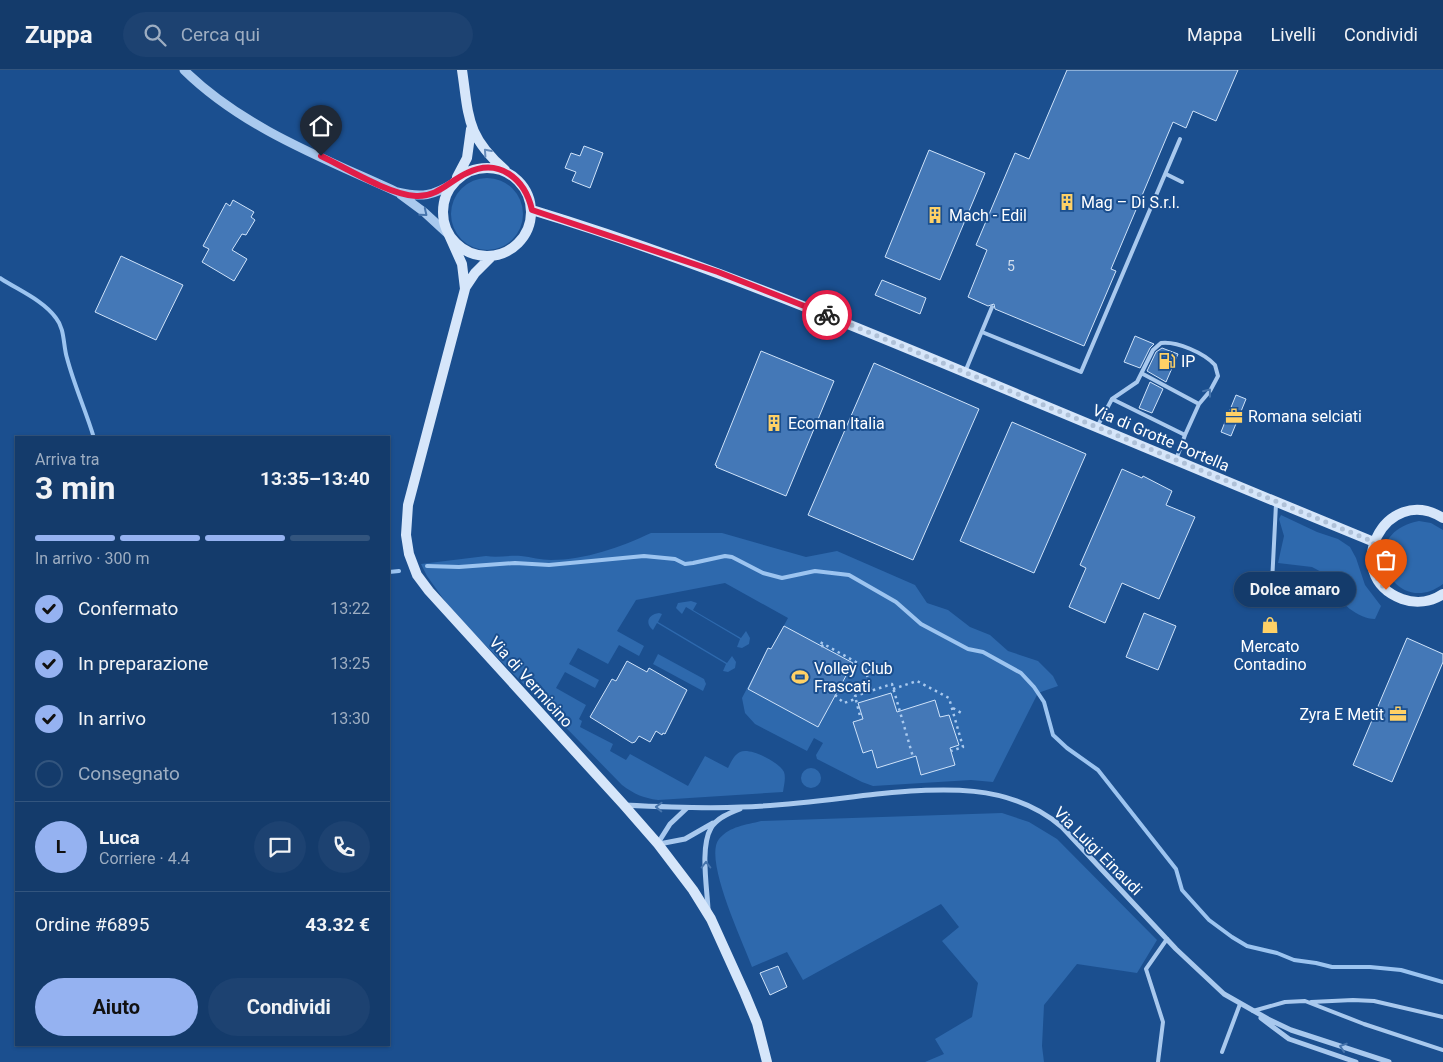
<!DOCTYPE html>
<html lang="it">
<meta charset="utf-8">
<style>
body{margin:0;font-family:Roboto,sans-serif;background:#1d4271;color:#f1f3f6;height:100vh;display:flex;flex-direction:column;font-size:19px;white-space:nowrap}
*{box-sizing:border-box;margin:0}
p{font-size:16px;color:#9dadc1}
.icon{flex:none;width:28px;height:28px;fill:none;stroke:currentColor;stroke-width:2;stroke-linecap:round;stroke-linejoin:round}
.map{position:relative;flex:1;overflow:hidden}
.sheet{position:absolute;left:15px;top:366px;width:375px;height:610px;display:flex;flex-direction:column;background:#143b6b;border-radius:0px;box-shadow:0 1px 4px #0004,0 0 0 1px #33557e}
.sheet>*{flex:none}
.pin{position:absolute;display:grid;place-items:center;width:42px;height:42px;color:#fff;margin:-51px -21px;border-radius:50% 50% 50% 0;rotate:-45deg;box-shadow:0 0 5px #0007}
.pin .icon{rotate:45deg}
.courier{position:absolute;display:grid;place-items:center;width:50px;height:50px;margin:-25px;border:4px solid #e11d48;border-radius:50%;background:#fff;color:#222;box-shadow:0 1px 6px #0007}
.bubble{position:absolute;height:35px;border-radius:18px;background:#143b6b;box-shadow:0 1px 4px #0004,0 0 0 1px #33557e;font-size:16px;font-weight:700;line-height:35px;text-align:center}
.overview em{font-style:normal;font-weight:700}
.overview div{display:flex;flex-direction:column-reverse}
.overview{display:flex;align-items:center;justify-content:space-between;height:85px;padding:0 20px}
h1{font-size:32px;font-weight:700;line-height:38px}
.bar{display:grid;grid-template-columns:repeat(4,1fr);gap:8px 5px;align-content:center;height:60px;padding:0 20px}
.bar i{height:6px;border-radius:4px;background:#33557e}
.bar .current{background:#95b2f1}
.bar p{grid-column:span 4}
.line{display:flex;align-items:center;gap:12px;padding:0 20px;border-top:1px solid #33557e}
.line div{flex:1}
.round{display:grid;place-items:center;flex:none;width:52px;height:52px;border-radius:26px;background:#1d4271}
ol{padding:0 20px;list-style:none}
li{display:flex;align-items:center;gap:15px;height:55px}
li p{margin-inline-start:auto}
li .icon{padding:5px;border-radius:50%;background:#95b2f1;color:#111;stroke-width:4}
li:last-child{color:#9dadc1}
li i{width:28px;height:28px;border:2px solid #33557e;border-radius:50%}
.action{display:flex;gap:10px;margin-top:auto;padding:10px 20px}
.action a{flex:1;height:58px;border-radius:30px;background:#95b2f1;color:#111;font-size:20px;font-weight:700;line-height:58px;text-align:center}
.action a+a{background:#1d4271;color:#f1f3f6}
header{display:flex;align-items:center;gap:30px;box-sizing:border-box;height:70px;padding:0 25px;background:#143b6b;border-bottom:1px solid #33557e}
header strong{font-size:24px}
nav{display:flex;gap:28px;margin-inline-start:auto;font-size:18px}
.search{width:350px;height:45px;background:#1d4271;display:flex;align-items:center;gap:12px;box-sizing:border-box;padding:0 18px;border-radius:28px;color:#9dadc1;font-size:19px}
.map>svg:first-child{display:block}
.green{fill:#2e69ad}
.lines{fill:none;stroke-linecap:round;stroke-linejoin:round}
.stream{stroke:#9cc4f0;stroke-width:4}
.building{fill:#4478b7;stroke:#cfe3fa}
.path{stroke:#a9c9ee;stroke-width:2.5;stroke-dasharray:2.5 4;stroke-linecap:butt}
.service{stroke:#a9c9ee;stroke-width:4}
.minor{stroke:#a9c9ee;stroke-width:5}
.tertiary{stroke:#a9c9ee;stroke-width:9}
.secondary{stroke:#d6e6fa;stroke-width:10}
.oneway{stroke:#668bba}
.oneway2{stroke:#4674ac}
.done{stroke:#afc1d8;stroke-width:5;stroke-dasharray:0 9}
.route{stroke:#e11d48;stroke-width:6}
.labels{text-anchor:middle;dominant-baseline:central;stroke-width:4;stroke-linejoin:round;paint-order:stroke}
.number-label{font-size:14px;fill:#d0dded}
.poi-label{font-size:16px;fill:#fff;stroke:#1b4f8f;text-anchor:start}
.street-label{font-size:16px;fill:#fff;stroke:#1b4f8f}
</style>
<header>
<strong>Zuppa</strong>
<div class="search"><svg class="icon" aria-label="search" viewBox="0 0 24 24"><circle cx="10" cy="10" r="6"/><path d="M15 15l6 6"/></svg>Cerca qui</div>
<nav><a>Mappa</a><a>Livelli</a><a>Condividi</a></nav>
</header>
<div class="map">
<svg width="1443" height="992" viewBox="0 0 1443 992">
<rect width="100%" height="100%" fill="#1b4f8f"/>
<path class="green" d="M451 144a36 36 0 1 1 72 0a36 36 0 1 1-72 0Z
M1281,445L1317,462L1338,469L1350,477L1356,488L1365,515L1381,536L1375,549C1357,549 1341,531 1328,520L1329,506L1312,497L1278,493L1284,466L1279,449Z
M1419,451L1431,453L1443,460V514C1394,551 1351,464 1419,451Z
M651,463H722L806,487L837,481L915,515L927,533L948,540L970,557L990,565L1008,581L1038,591L1053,606L1058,616L1038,623L993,712L971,710L873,716L862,712L817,689L816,685L823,673L814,668L807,681L755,654L745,643L742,628L768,578L771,579L788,548L725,513L636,530L617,561L644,576L639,586L619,575L608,594L578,578L569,594L599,610L595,618L565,602L556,618L586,635L579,649L582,651L580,657L613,674L610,681L626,690L630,684L688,716L705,686L728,698C731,692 734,685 740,682C750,677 779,692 784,702C786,708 784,715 783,722L658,730C643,728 634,724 622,715L452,541L427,506L421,494L486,486C498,488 509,485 521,486C531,487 541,490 551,490C585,490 621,477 651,463Z
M691,531L697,533L693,540L741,568L746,561L750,568L749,574L742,578L737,577L740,569L686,537L682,544L676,538L678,533Z
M659,543L662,544L658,552L727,593L732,586L736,592L735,598L728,602L723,601L726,594L657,553L653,560C644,553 649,544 659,543Z
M658,584L704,609L706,614L703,621L653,594Z
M801 708a10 10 0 1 1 20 0a10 10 0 1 1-20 0Z
M1002,743L1029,752L1057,769L1157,870L1137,903L1077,894L1044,935L1042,976L1044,992H925L944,984L935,969L972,947L978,913L942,871L959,857L941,834L803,910L787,882L752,897C743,872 703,789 719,769C730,756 746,755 761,751Z"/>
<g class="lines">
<path class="stream" d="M0,208C18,220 43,230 56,248C65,259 63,275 67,288C74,315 86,341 94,368
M427,496L459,497L515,493L549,495L644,486L675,489L685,494L693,493L725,486L732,487L763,503L782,508L815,501L849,505L896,532L921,554L968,579L983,582L1021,603L1034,617L1044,632L1053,665L1067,678L1098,700L1176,799L1182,820L1209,850L1232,867L1247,876L1277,883L1294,890L1316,893L1332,897H1370L1401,900L1443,912
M389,502L399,501"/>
</g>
<path class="building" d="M1067,0H1238L1216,51L1193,41L1186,58L1173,52L1111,199L1116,201L1084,276L995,239L994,234L988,236L968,227L987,180L976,175L1015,83L1029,89Z
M584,76L603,83L590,118L572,111L576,102L565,98L571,83L580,86Z
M929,80L985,103L940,210L885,187Z
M233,130L254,142L251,147L255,150L246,165L242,164L232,180L247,189L234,211L202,192L209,179L203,176L226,133L230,136Z
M121,186L183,215L156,270L95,242Z
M882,210L926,228L920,244L875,225Z
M1135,266L1154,274L1150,278L1140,298L1124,292Z
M1162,278L1178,284L1166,312L1147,301L1156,282Z
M761,281L834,311L786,426L716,397L717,396L715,395Z
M874,293L979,339L913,490L808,445Z
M1150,312L1163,319L1152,343L1139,338Z
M1236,325L1246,329L1231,366L1221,362Z
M1012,352L1086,384L1034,503L960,471Z
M1122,399L1142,408L1143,406L1172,421L1166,435L1195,447L1159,529L1122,513L1105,553L1069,537L1086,498L1080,495Z
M1144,543L1176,556L1158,600L1126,587Z
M784,556L853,593L818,657L748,619L768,578L771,579Z
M1407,568L1443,584V592L1392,712L1353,695Z
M627,591L647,602L649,598L687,620L665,664L663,663L662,665L656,661L650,672L639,666L635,672L632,673L590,647L612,609L616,611Z
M891,623L897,642L935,630L940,647L949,645L959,675L950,678L955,695L921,705L916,686L877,698L872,680L863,683L853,652L863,649L858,633Z
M778,896L787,917L770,925L760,903Z"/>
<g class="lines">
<path class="path" d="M823,577L820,572L865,597L871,621
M893,619L917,611L949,628L963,677L951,681
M835,625L844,633L855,629V626L892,614L913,687
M856,630L861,650
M953,638L963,644"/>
<path class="service" d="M1166,104L1182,112
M982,262L1081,302L1180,69
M965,302L992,237
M1143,304L1199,334
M1112,329L1137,312L1153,280L1161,273C1177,271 1204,283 1215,295L1218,306L1210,321L1199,334L1185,365
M1097,357L1112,329L1185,365L1176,390
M1272,513L1276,434
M1311,932L1353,930L1374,931L1443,947
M1253,941L1285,932L1305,931L1364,954L1443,980
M1222,982L1240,934
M1158,992L1163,952L1146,899L1167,869"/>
<path class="minor" d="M624,735C663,737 702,739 741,737C787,736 832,729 877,724C941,718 1010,712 1062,757L1176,879L1224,924L1268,949L1291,960L1389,992
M658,773L670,754L687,738
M659,774L685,769L713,753
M708,839C707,817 700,777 711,758C717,748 729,743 740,739
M1261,948L1289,969L1356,992"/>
<path class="tertiary" d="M184,0C243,58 323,88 397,122C422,128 433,126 455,112
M401,125L424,142L449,165"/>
<path class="secondary" d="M462,0C469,47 466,66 505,100
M443 142a44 44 0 1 1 88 0a44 44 0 1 1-88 0Z
M457,107L467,88L471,59
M532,140C697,190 857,257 1017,324C1135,374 1255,423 1374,472
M449,165L462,194L465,219L408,435L406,465L409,484L417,505L429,521L623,734L658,774L693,820L711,849L745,924L757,953L767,992
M465,218L475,203L491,187
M1443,448C1385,412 1339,506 1402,529C1416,534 1431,532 1443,524"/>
</g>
<defs><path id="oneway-chevron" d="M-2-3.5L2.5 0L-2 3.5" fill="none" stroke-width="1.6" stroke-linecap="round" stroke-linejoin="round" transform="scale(1.25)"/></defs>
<use class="oneway" href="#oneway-chevron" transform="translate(487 82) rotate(-132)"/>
<g class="oneway2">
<use href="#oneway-chevron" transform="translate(424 143) rotate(39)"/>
<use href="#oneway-chevron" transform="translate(1208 322) rotate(-52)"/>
<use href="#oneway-chevron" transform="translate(659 737) rotate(-178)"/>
<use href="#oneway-chevron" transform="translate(706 795) rotate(-90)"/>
<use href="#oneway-chevron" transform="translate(1343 977) rotate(-162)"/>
</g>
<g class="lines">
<path class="done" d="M827,245L1374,472C1369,491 1373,506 1386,520"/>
<path class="route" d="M321,86C346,98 390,125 416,126C438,127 449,111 467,103C499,87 525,109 532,140L718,202L827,245"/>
</g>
<defs>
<g id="building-bare" transform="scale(1.35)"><path d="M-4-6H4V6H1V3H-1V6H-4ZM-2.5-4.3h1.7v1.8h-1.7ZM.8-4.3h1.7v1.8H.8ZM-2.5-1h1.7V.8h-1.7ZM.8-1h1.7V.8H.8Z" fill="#ffd166" stroke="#1b4f8f" stroke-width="2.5" paint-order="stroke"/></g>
<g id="fuel-bare" transform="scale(1.35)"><path d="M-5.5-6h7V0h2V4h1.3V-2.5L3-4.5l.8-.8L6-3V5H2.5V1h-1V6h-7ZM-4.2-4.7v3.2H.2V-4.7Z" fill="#ffd166" stroke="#1b4f8f" stroke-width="2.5" paint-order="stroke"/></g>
<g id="office-bare" transform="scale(1.35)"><path d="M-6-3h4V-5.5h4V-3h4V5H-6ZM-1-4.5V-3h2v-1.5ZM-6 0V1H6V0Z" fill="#ffd166" stroke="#1b4f8f" stroke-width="2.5" paint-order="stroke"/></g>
<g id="shop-bare" transform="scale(1.35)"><path d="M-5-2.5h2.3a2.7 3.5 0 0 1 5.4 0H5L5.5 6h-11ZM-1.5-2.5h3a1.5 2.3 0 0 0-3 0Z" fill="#ffd166" stroke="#1b4f8f" stroke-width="2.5" paint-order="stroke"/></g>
<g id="stadium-bare" transform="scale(1.35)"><path d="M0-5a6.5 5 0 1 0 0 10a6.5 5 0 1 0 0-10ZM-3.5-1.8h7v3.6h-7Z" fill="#ffd166" stroke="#1b4f8f" stroke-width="2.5" paint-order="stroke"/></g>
</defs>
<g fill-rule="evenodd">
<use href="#building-bare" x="1067" y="132"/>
<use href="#building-bare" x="935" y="145"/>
<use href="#fuel-bare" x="1167" y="291"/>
<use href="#office-bare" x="1234" y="346"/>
<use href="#building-bare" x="774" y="353"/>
<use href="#shop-bare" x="1270" y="555"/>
<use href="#stadium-bare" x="800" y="607"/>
<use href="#office-bare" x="1398" y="644"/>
</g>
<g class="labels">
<g class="number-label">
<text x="1011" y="196">5</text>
</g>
<g class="poi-label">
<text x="1081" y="132">Mag – Di S.r.l.</text>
<text x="949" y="145">Mach - Edil</text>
<text x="1181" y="291">IP</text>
<text x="1248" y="346">Romana selciati</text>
<text x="788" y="353">Ecoman Italia</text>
<text x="1270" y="576" text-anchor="middle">Mercato<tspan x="1270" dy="18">Contadino</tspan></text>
<text x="814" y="598">Volley Club<tspan x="814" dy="18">Frascati</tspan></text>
<text x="1384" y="644" text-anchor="end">Zyra E Metit</text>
</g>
<g class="street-label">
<text transform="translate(1161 368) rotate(23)">Via di Grotte Portella</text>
<text transform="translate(531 612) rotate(48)">Via di Vermicino</text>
<text transform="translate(1098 781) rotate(45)">Via Luigi Einaudi</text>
</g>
</g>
</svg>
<div class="pin" style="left:1386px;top:520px;background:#ea580c"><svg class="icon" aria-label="bag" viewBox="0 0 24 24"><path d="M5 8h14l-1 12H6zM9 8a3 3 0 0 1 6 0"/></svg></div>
<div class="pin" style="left:321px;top:86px;background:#1f2937"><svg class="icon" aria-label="home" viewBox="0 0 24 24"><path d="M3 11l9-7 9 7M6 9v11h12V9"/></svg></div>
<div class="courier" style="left:827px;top:245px"><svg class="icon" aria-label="bike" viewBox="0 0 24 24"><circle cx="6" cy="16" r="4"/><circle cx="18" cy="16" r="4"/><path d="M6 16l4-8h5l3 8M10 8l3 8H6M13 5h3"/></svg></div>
<div class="bubble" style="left:1234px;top:502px;width:122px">Dolce amaro</div>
<section class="sheet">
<div class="overview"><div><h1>3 min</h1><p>Arriva tra</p></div><em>13:35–13:40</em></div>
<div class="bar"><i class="current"></i><i class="current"></i><i class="current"></i><i></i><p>In arrivo · 300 m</p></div>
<ol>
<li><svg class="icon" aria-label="check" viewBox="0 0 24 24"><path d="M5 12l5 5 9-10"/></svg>Confermato<p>13:22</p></li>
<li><svg class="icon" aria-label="check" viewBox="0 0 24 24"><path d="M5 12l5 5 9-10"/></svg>In preparazione<p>13:25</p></li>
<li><svg class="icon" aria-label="check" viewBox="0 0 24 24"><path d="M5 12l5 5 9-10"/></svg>In arrivo<p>13:30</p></li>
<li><i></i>Consegnato</li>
</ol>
<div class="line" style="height:90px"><b class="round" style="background:#95b2f1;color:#111">L</b><div><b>Luca</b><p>Corriere · 4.4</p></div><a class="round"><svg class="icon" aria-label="chat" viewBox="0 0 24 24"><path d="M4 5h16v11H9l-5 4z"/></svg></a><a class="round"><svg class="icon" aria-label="phone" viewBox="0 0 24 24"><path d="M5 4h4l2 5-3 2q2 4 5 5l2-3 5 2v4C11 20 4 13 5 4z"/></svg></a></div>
<div class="line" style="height:65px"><div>Ordine #6895</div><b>43.32 €</b></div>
<div class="action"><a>Aiuto</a><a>Condividi</a></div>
</section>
</div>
